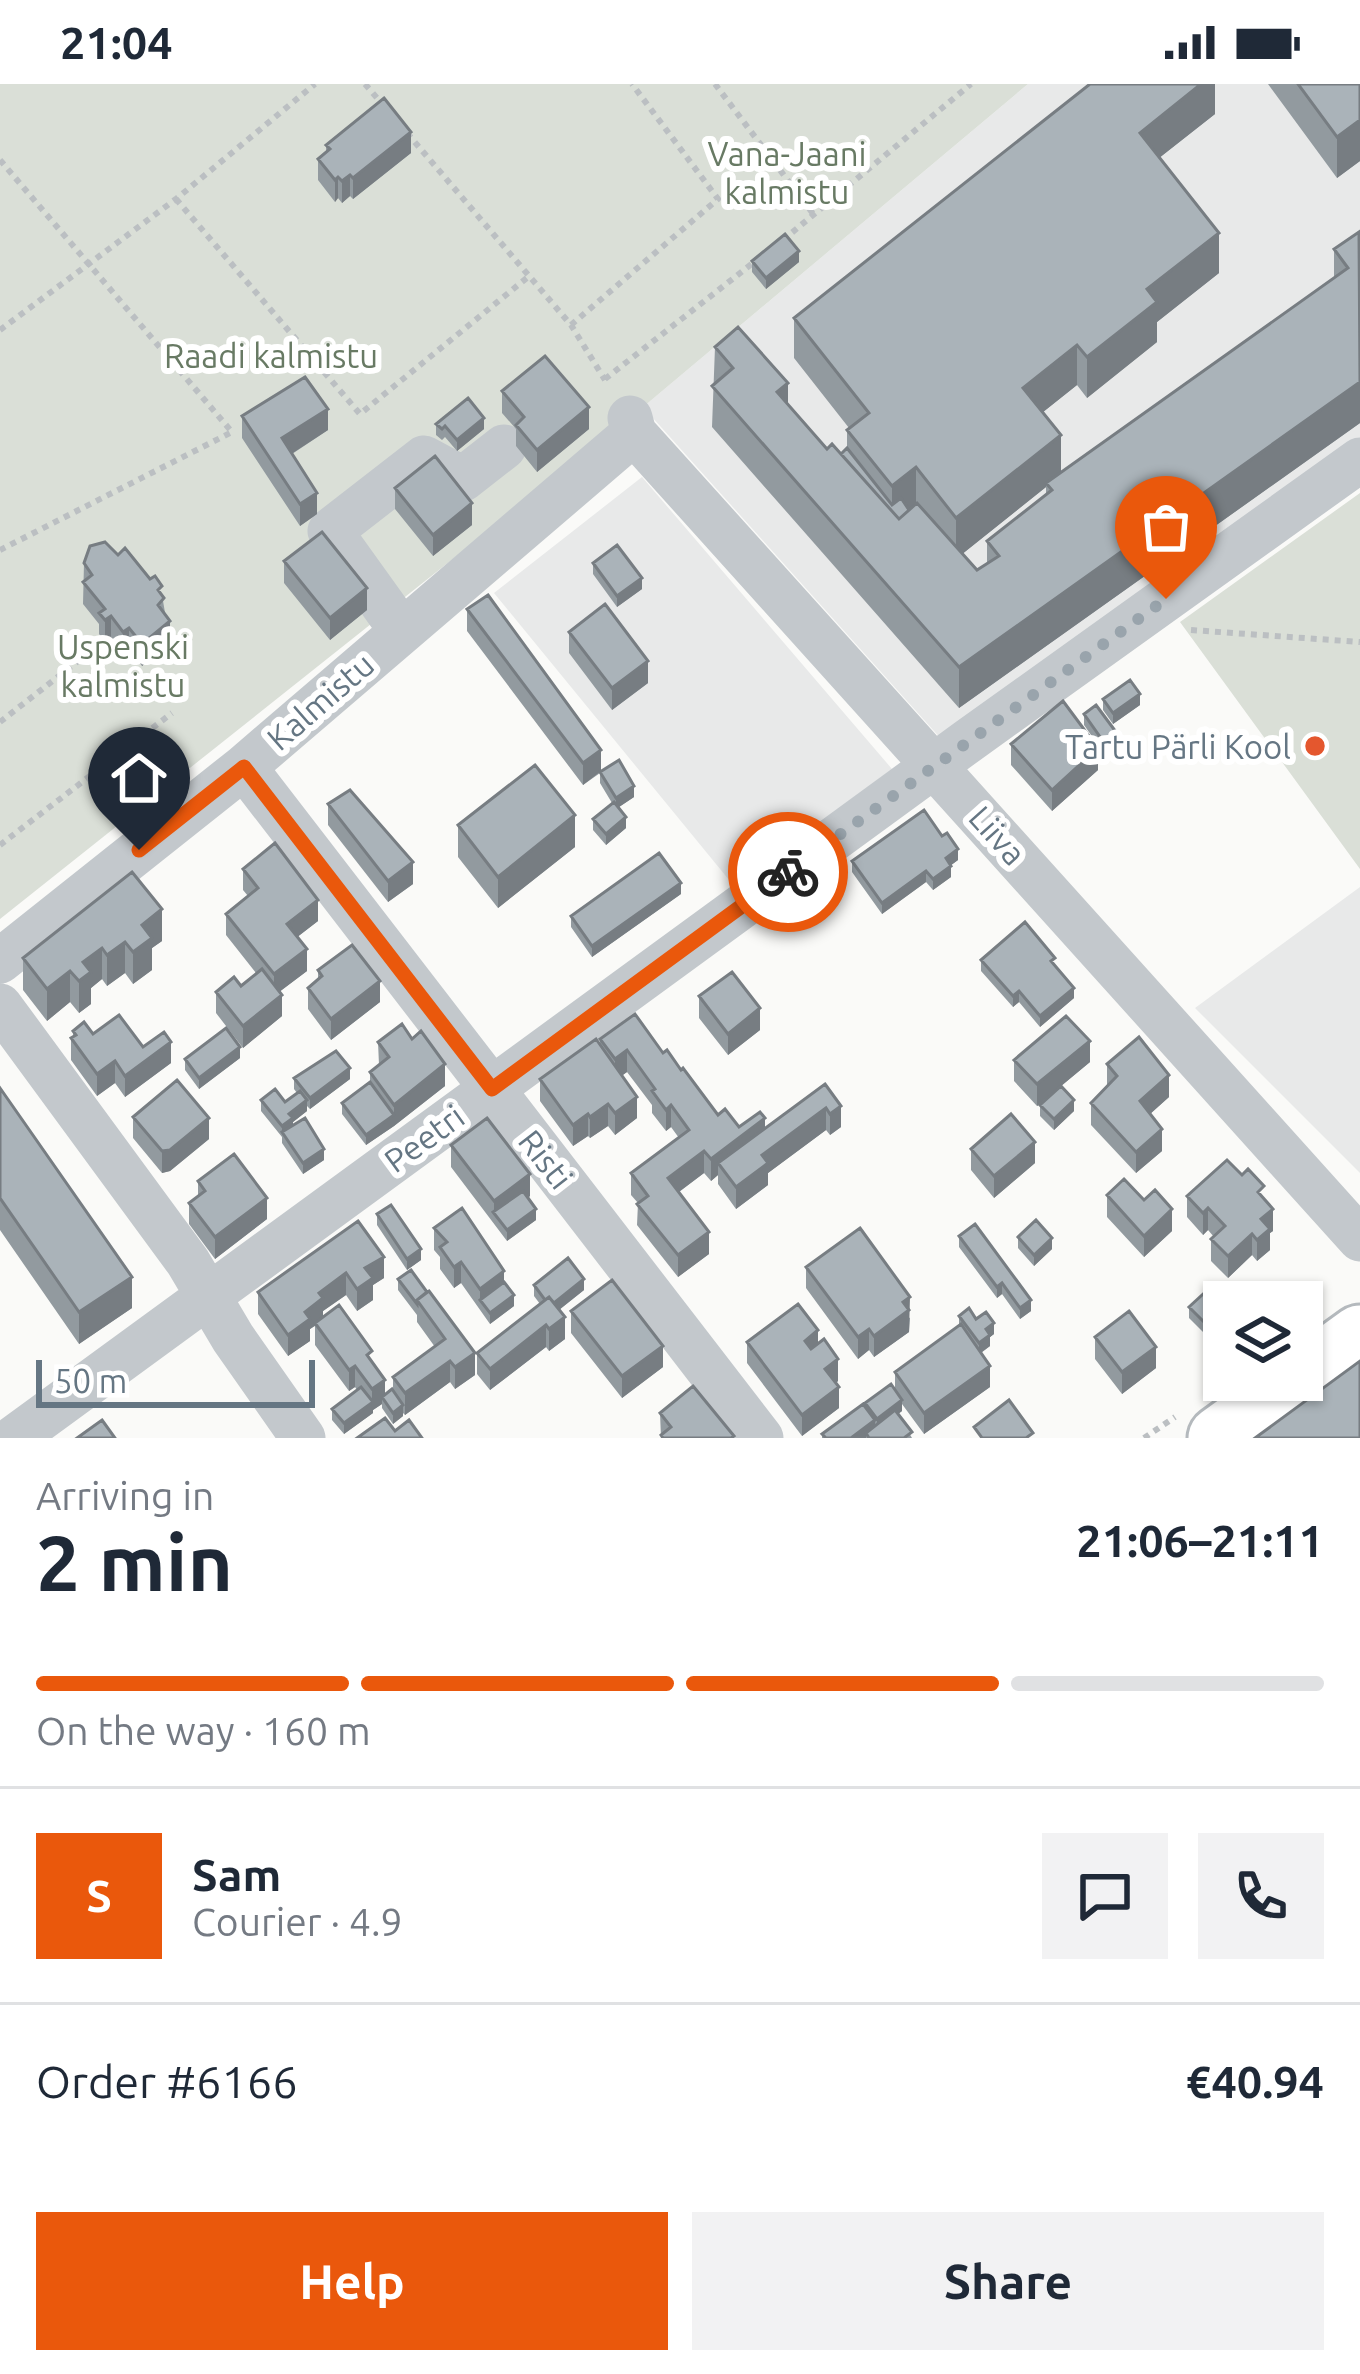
<!DOCTYPE html>
<meta charset="utf-8">
<style>
body{margin:0;font-family:Ubuntu,sans-serif;background:#f2f2f3;color:#1f2937;height:100vh;display:flex;flex-direction:column;font-size:45px;white-space:nowrap}
*{box-sizing:border-box;margin:0}
p{font-size:39px;color:#747a83}
.icon{flex:none;width:66px;height:66px;fill:none;stroke:currentColor;stroke-width:2;stroke-linecap:round;stroke-linejoin:round}
.map{position:relative;height:1354px;overflow:hidden}
.sheet{display:flex;flex-direction:column;background:#fff;flex:1}
.sheet>*{flex:none}
.buttons{position:absolute;left:1203px;top:1197px;display:grid;gap:24px}
.buttons a{display:grid;place-items:center;width:120px;height:120px;border-radius:0px;background:#fff;box-shadow:0 3px 9px #0004;font-size:60px}
.scale{position:absolute;left:36px;bottom:30px;width:279px;box-sizing:border-box;padding-left:12px;border:6px solid #657683;border-top:0;font-size:33px;line-height:42px;white-space:nowrap;color:#657683;-webkit-text-stroke:9px #fff;paint-order:stroke}
.pin{position:absolute;display:grid;place-items:center;width:102px;height:102px;color:#fff;margin:-123px -51px;border-radius:50% 50% 50% 0;rotate:-45deg;box-shadow:0 0 12px #0007}
.pin .icon{rotate:45deg}
.courier{position:absolute;display:grid;place-items:center;width:120px;height:120px;margin:-60px;border:9px solid #ea580c;border-radius:50%;background:#fff;color:#222;box-shadow:0 3px 15px #0007}
.overview em{font-style:normal;font-weight:700}
.overview div{display:flex;flex-direction:column-reverse}
.overview{display:flex;align-items:center;justify-content:space-between;height:204px;padding:0 36px}
h1{font-size:78px;font-weight:700;line-height:90px}
.bar{display:grid;grid-template-columns:repeat(4,1fr);gap:18px 12px;align-content:center;height:144px;padding:0 36px}
.bar i{height:15px;border-radius:9px;background:#e0e1e3}
.bar .selected{background:#ea580c}
.bar p{grid-column:span 4}
.line{display:flex;align-items:center;gap:30px;padding:0 36px;border-top:3px solid #e0e1e3}
.line div{flex:1}
.round{display:grid;place-items:center;flex:none;width:126px;height:126px;border-radius:0px;background:#f2f2f3}
.button{display:flex;gap:24px;margin-top:auto;padding:24px 36px}
.button a{flex:1;height:138px;border-radius:0px;background:#ea580c;color:#fff;font-size:48px;font-weight:700;line-height:138px;text-align:center}
.button a+a{background:#f2f2f3;color:#1f2937}
.status{display:flex;justify-content:space-between;align-items:center;height:84px;padding:0 60px;background:#fff;direction:ltr}
.status svg{height:33px;fill:currentColor}
.map>svg:first-child{display:block}
.built{fill:#e8e9e9}
.green{fill:#dadfd7}
.lines{fill:none;stroke-linecap:round;stroke-linejoin:round}
.highway-casing{stroke:#b4b9bd;stroke-width:69}
.path{stroke:#bbbfc2;stroke-width:6;stroke-dasharray:6 6;stroke-linecap:butt}
.minor{stroke:#c3c8cc;stroke-width:45}
.highway{stroke:#fff;stroke-width:63}
.wall{fill:#929a9f;fill-rule:evenodd}
.shaded-wall{fill:#777d82}
.building{fill:#aab3b9;stroke:#777d82;stroke-width:3}
.done{stroke:#99a4ac;stroke-width:12;stroke-dasharray:0 21.6}
.route{stroke:#ea580c;stroke-width:15}
.poi-dot{fill:#e4572e;stroke:#fff;stroke-width:4.5}
.labels{text-anchor:middle;dominant-baseline:central;stroke-width:12;stroke-linejoin:round;paint-order:stroke}
.park-label{font-size:33px;fill:#687a64;stroke:#fff}
.street-label{font-size:33px;fill:#657683;stroke:#fff}
.poi-label{font-size:33px;fill:#657683;stroke:#fff;text-anchor:end}
</style>
<div class="status"><b>21:04</b><svg viewBox="0 0 49 12"><path d="M0 12V9h3v3zM5 12V6h3v6zM10 12V3h3v9zM15 12V0h3v12zM26 1h20v11H26zM47 4h2v5h-2z"/></svg></div>
<div class="map">
<svg width="1360" height="1354" viewBox="0 0 1360 1354">
<rect width="100%" height="100%" fill="#fafaf8"/>
<path class="built" d="M1028,0H1360V356L943,657L643,323Z
M642,393L892,685L734,802L494,509Z
M1360,803V1089L1195,924Z"/>
<path class="green" d="M0,0H1028L630,334L0,835Z
M1360,409V785L1180,538Z"/>
<g class="lines">
<g class="highway-casing">
<path id="highway" d="M1302,1295L1360,1253
M1220,1354L1300,1296"/>
</g>
<path class="path" d="M365,0L383,21
M715,0L814,131
M407,49L571,241L605,296
M0,76L232,348L0,466
M176,115L360,330L528,193
M783,156L971,0
M571,241L718,115L632,0
M0,246L176,115L315,0
M605,295L758,175
M1191,546L1360,558
M0,638L82,574
M0,761L172,629
M1144,1354L1175,1333"/>
<path class="minor" d="M630,334L634,349L1360,1155
M401,546L330,447L424,374L463,395L504,363
M244,683L761,1354
M0,877L244,683L634,349
M0,922L188,1178L233,1254L303,1354
M14,1354L968,657L1360,376"/>
<use href="#highway" class="highway"/>
</g>
<path class="wall" d="M1215,0V30L1159,74L1219,189L1157,238V258L1087,314L1077,301L1043,328L1061,388L1334,194V165L1360,150V339L959,624L712,343L715,263L788,320L827,365L841,370L847,364V346L849,344L794,274V234ZM1046,403V411L987,457V480L977,486L962,470Z
M1268,0H1360V77L1337,94Z
M326,61L411,69L353,115L350,112L342,119L338,114L335,118L318,96V75L326,68Z
M752,177L799,178L766,205L752,188Z
M502,307L589,345L537,388L516,362V345L502,329Z
M242,332L328,346L292,370L317,430L300,442L242,354Z
M436,340L484,345L457,367L445,353L442,356L436,351Z
M395,404L472,441L433,472L395,425Z
M118,471L162,511L170,558L142,582L129,565L123,569L111,554L105,558L99,550V540L83,520L84,479Z
M284,477L367,526L330,556L284,499Z
M593,479L642,505L617,523L593,490Z
M467,525L601,687L634,713L619,723L626,744L606,761L593,746V735L612,719L600,699V689L583,701L467,547Z
M569,548L648,599L612,626L569,569Z
M1103,615L1140,621L1113,640L1103,626Z
M1084,630L1116,659L1103,668L1084,641Z
M1011,660L1098,686L1052,727L1011,681Z
M117,682L153,694L132,711L117,693Z
M328,720L413,800L388,818L328,741Z
M458,741L575,763L498,824L458,773Z
M958,776L951,781V793L933,806L926,798L882,830L852,788V777Z
M243,785L318,837L297,853L307,887L280,907L282,932L243,964L216,929V908L241,902L256,889L226,851V830L248,812L243,806Z
M132,788L162,857L152,864V886L133,900L125,889L107,902L102,895L91,904V920L79,929L70,918L47,937L23,906V874Z
M681,810L592,873L571,843V832Z
M981,876L1055,882L1074,914L1040,943L1019,918L1013,923L981,887Z
M318,886L380,918L331,956L308,925V904L318,895Z
M699,912L760,946L728,971L699,934Z
M73,947L143,963L171,979L125,1013L115,999L97,1012L71,976V954L73,953Z
M600,955L663,969L718,1031L739,1043L765,1044L825,1000L841,1043L830,1051L826,1046L768,1089V1101L736,1125L718,1100V1091L711,1097L704,1089L679,1108L709,1170L678,1193L637,1141L638,1119L631,1111V1089L679,1054L671,1043L666,1047L652,1029V1021L627,988L622,991L637,1034L615,1051L608,1042L590,1054L588,1052L573,1062L540,1017V995L600,961Z
M378,958L445,1002L394,1042L366,1061L342,1030V1019L370,998V988L379,981Z
M240,974L199,1005L185,986V975Z
M1014,976L1090,978L1061,1002L1074,1027L1054,1046L1040,1032V1021L1058,1004L1037,1022L1014,997Z
M1107,980L1169,1013L1150,1030L1162,1067L1136,1089L1091,1041V1019L1107,1002Z
M294,994L350,995L310,1025L307,1022V1027L293,1038V1041L324,1076L303,1090L282,1059V1053L261,1027V1016L285,1018L297,1009L294,1005Z
M0,1004L132,1224L79,1260L0,1146Z
M133,1033L209,1055L170,1087L162,1089L133,1054Z
M451,1061L530,1112L528,1114L536,1136L507,1157L451,1083Z
M971,1065L1035,1079L994,1114L971,1086Z
M198,1097L267,1135L215,1175L189,1140V1119L198,1112Z
M1107,1111L1172,1147L1144,1173L1107,1133Z
M1187,1112L1264,1115L1273,1147L1270,1149V1166L1257,1177L1252,1171L1228,1194L1211,1177V1155L1214,1153L1208,1146L1203,1151L1187,1133Z
M377,1130L421,1176L407,1186L377,1141Z
M358,1137L384,1194L373,1201V1216L357,1227L346,1211L323,1227V1233L372,1277L385,1310L393,1308V1293L435,1263L417,1238V1231L398,1206V1195L411,1186L475,1291L455,1305L450,1298L405,1331L403,1329V1332L393,1340L382,1324V1320L373,1326V1329L344,1350L332,1336V1325L357,1306L355,1303L349,1307L315,1261V1242L310,1245V1257L288,1272L258,1230V1208Z
M434,1144L504,1198L514,1222L490,1240L461,1199L454,1204L440,1185V1173L434,1166Z
M959,1152L1031,1227L1020,1235L1002,1210L997,1214L959,1163Z
M1018,1153L1052,1165L1034,1182L1018,1164Z
M806,1183L910,1234L909,1248L874,1273L869,1266L858,1275L806,1204Z
M534,1201L584,1206L559,1226L565,1255L549,1267L546,1263L490,1306L477,1290V1269L540,1220L534,1212Z
M1224,1218V1237L1208,1253L1189,1234V1223Z
M571,1227L663,1283L622,1314L571,1249Z
M959,1232L976,1235L994,1250L990,1253V1262L981,1269L990,1303L924,1350L902,1320V1327L898,1330L912,1354H822V1350L865,1323V1319L895,1306V1288L959,1241Z
M1095,1253L1156,1284L1122,1310L1095,1275Z
M747,1258L818,1259L838,1297L836,1299L839,1324L802,1352L747,1279Z
M660,1329L734,1354H661Z"/>
<path class="shaded-wall" d="M1201,0H1215V30L1140,89V49Z
M1360,36V77L1337,94V53Z
M411,48V69L353,115V94Z
M350,91V112L342,119V97Z
M338,93V114L335,118V96Z
M1219,149V189L1157,238V258L1087,314V273L1147,205Z
M799,167V178L766,205V194Z
M1077,261V301L1023,344V304Z
M1360,298V339L959,624V583Z
M788,299V339L777,308Z
M589,323V345L537,388V366Z
M328,325V346L282,376V354Z
M484,334V345L457,367V356Z
M1061,351V392L1046,399V403L956,475V434Z
M916,383V424L892,443V402Z
M317,409V430L300,442V420Z
M472,419V441L433,472V451Z
M642,494V505L617,523V512Z
M367,504V526L330,556V534Z
M111,532V554L105,558V536Z
M170,537V558L142,582V560Z
M129,544V565L123,569V548Z
M648,577V599L612,626V604Z
M1140,610V621L1113,640V629Z
M1116,648V659L1103,668V657Z
M1098,664V686L1052,727V706Z
M601,666V687L583,701V679Z
M153,683V694L132,711V700Z
M634,702V713L616,725V714Z
M575,731V763L498,824V793Z
M626,733V744L606,761V750Z
M958,765V776L946,785V774Z
M413,778V800L388,818V797Z
M951,782V793L933,806V795Z
M926,787V798L882,830V819Z
M681,799V810L592,873V862Z
M318,816V837L287,861V840Z
M162,825V857L152,864V886L133,900V868L142,841Z
M125,858V889L107,902V871Z
M102,864V895L91,904V920L79,929V897L83,878Z
M307,865V887L274,912V890Z
M70,887V918L47,937V905Z
M380,897V918L331,956V935Z
M1074,904V914L1040,943V932Z
M1019,907V918L1013,923V912Z
M282,911V932L243,964V942Z
M760,924V946L728,971V950Z
M1090,957V978L1037,1022V1000Z
M171,958V979L125,1013V992Z
M240,963V974L199,1005V994Z
M627,966V988L615,997V975Z
M115,977V999L97,1012V990Z
M445,980V1002L394,1042V1021Z
M350,984V995L310,1025V1014Z
M1169,991V1013L1140,1039V1017Z
M637,1013V1034L615,1051V1029Z
M307,1016V1027L293,1038V1045L282,1048V1053V1042L289,1030Z
M1074,1016V1027L1054,1046V1035Z
M608,1020V1042L590,1054V1033Z
M671,1021V1043L666,1047V1026Z
M841,1022V1043L830,1051V1030Z
M826,1024V1046L768,1089V1101L736,1125V1103L762,1071Z
M588,1030V1052L573,1062V1041Z
M394,1031V1042L366,1061V1051Z
M209,1034V1055L170,1087L162,1089V1067Z
M765,1034V1056L718,1079V1091L711,1097V1075Z
M1162,1045V1067L1136,1089V1068Z
M1035,1058V1079L994,1114V1092Z
M324,1065V1076L303,1090V1079Z
M704,1067V1089L668,1116V1094Z
M530,1090V1112L498,1135L494,1128V1117Z
M267,1114V1135L215,1175V1153Z
M1208,1124V1146L1203,1151V1129Z
M536,1125V1136L507,1157V1146Z
M1172,1125V1147L1144,1173V1152Z
M1273,1125V1147L1270,1149V1166L1257,1177V1156L1261,1135Z
M709,1148V1170L678,1193V1171Z
M1252,1150V1171L1228,1194V1172Z
M1052,1154V1165L1034,1182V1171Z
M421,1165V1176L407,1186V1175Z
M384,1173V1194L373,1201V1216L357,1227V1205L365,1184Z
M461,1178V1199L454,1204V1183Z
M504,1187V1209L480,1216V1205Z
M346,1189V1211L323,1227V1236L310,1245V1257L288,1272V1251L319,1209Z
M132,1193V1224L79,1260V1228Z
M584,1195V1206L550,1233V1222Z
M1002,1199V1210L997,1214V1203Z
M514,1211V1222L490,1240V1229Z
M910,1213L909,1248L874,1273V1252L903,1218Z
M1031,1216V1227L1020,1235V1224Z
M1224,1226V1237L1208,1253V1242Z
M565,1233V1255L549,1267V1245Z
M994,1239V1250L990,1253V1262L979,1270V1259L986,1245Z
M546,1241V1263L490,1306V1285Z
M869,1245V1266L858,1275V1253Z
M818,1246V1267L805,1278V1257Z
M663,1262V1283L622,1314V1292Z
M1156,1263V1284L1122,1310V1288Z
M475,1269V1291L455,1305V1283Z
M838,1275V1297L825,1307V1285Z
M450,1277V1298L405,1331V1309Z
M355,1282V1303L349,1307V1286Z
M990,1282V1303L924,1350V1329Z
M385,1296V1317L382,1313V1320L373,1326V1329L344,1350V1339L372,1319V1305Z
M839,1303V1324L802,1352V1331Z
M902,1316V1327L877,1346V1335Z
M403,1321V1332L393,1340V1329Z
M875,1336V1347L866,1349V1354H851Z"/>
<path class="building" d="M1090,0H1201L1140,49L1219,149L1147,205L1157,218L1087,273L1077,261L1023,304L1061,351L956,434L916,383L892,402L847,346L869,329L794,234Z
M1298,0H1360V36L1337,53Z
M384,14L411,48L353,94L350,91L342,97L338,93L335,96L318,75L330,65L326,61Z
M1359,148L1360,298L959,583L712,302L733,284L715,263L738,243L788,299L777,308L827,365L832,360L899,435L917,419L977,486L999,472L987,457L1052,406L1046,399L1348,184L1334,165Z
M785,150L799,167L766,194L752,177Z
M545,272L589,323L537,366L516,341L524,333L502,307Z
M305,293L328,325L282,354L317,409L300,420L242,332Z
M468,314L484,334L457,356L445,342L442,345L436,340Z
M847,364L892,421L901,414L909,426L899,435L841,370Z
M435,372L472,419L433,451L395,404Z
M322,448L367,504L330,534L284,477Z
M105,458L118,471L125,464L150,495L155,492L162,502L158,506L164,514L158,521L170,537L142,560L129,544L123,548L111,532L105,536L99,529L105,525L83,498L92,491L84,479L90,462Z
M617,461L642,494L617,512L593,479Z
M488,511L601,666L583,679L467,525Z
M605,520L648,577L612,604L569,548Z
M1130,596L1140,610L1113,629L1103,615Z
M1063,617L1098,664L1052,706L1011,660Z
M1096,621L1116,648L1103,657L1084,630Z
M138,664L153,683L132,700L117,682Z
M619,676L634,702L616,714L600,688Z
M535,681L575,731L498,793L458,741Z
M350,706L413,778L388,797L328,720Z
M614,718L626,733L606,750L593,735Z
M924,726L942,752L947,749L958,765L946,774L951,782L933,795L926,787L882,819L852,777Z
M275,759L318,816L287,840L307,865L274,890L226,830L258,804L243,785Z
M659,769L681,799L592,862L571,832Z
M132,788L162,825L142,841L152,854L133,868L125,858L107,871L102,864L83,878L91,888L79,897L70,887L47,905L23,874Z
M1025,838L1055,874L1051,877L1074,904L1040,932L1019,907L1013,912L981,876Z
M352,861L380,897L331,935L308,904L322,892L318,886Z
M262,885L282,911L243,942L216,908L234,893L241,902Z
M732,888L760,924L728,950L699,912Z
M635,930L663,969L667,966L681,986L683,984L718,1031L725,1025L739,1043L760,1028L765,1034L711,1075L704,1067L668,1094L709,1148L678,1171L637,1120L648,1112L631,1089L689,1046L671,1021L666,1026L652,1007L655,1005L627,966L615,975L600,955Z
M119,931L143,963L164,948L171,958L125,992L115,977L97,990L71,954L76,951L73,947L84,938L93,950Z
M1066,932L1090,957L1037,1000L1014,976Z
M402,940L412,955L421,947L445,980L394,1021L370,988L389,973L378,958Z
M226,944L240,963L199,994L185,975Z
M1139,953L1169,991L1140,1017L1162,1045L1136,1068L1091,1019L1117,992L1107,980Z
M596,955L637,1013L615,1029L608,1020L590,1033L588,1030L573,1041L540,995Z
M336,967L350,984L310,1014L294,994Z
M177,996L209,1034L170,1066L162,1067L133,1033Z
M370,998L394,1031L366,1051L342,1019Z
M825,1000L841,1022L830,1030L826,1024L762,1071L768,1079L736,1103L718,1079Z
M1061,1002L1074,1016L1054,1035L1040,1021Z
M0,1004L132,1193L79,1228L0,1114Z
M275,1005L285,1018L300,1007L307,1016L289,1030L293,1034L282,1042L261,1016Z
M1011,1030L1035,1058L994,1092L971,1065Z
M305,1034L324,1065L303,1079L282,1048Z
M487,1034L530,1090L494,1117L451,1061Z
M234,1070L267,1114L215,1153L189,1119L205,1107L198,1097Z
M1227,1076L1242,1091L1248,1085L1264,1102L1258,1108L1273,1125L1261,1135L1270,1145L1257,1156L1252,1150L1228,1172L1211,1155L1225,1142L1208,1124L1203,1129L1187,1112Z
M1124,1095L1144,1116L1155,1106L1172,1125L1144,1152L1107,1111Z
M523,1107L536,1125L507,1146L493,1128Z
M391,1121L421,1165L407,1175L377,1130Z
M462,1124L504,1187L480,1205L461,1178L454,1183L440,1163L447,1158L434,1144Z
M1036,1136L1052,1154L1034,1171L1018,1153Z
M358,1137L384,1173L365,1184L373,1194L357,1205L346,1189L319,1209L323,1214L305,1228L310,1235L288,1251L258,1208Z
M975,1140L1031,1216L1020,1224L1002,1199L997,1203L959,1152Z
M860,1144L910,1213L903,1218L909,1226L874,1252L869,1245L858,1253L806,1183Z
M568,1174L584,1195L554,1219L549,1213L545,1216L534,1201Z
M411,1186L427,1208L417,1216V1220L398,1195Z
M612,1196L663,1262L622,1292L571,1227Z
M504,1198L514,1211L490,1229L480,1216Z
M1214,1200L1231,1218H1224V1226L1208,1242L1189,1223Z
M429,1207L475,1269L455,1283L450,1277L405,1309L393,1293L445,1255L417,1216Z
M549,1213L565,1233L549,1245L546,1241L490,1285L477,1269Z
M798,1220L818,1246L805,1257L811,1265L824,1255L838,1275L825,1285L839,1303L802,1331L747,1258Z
M339,1221L372,1267L367,1271L385,1296L372,1305L355,1282L349,1286L315,1239Z
M969,1224L976,1235L986,1228L994,1239L986,1245L990,1251L979,1259L959,1232Z
M1129,1227L1156,1263L1122,1288L1095,1253Z
M961,1240L990,1282L924,1329L895,1288Z
M1360,1277V1354H1255Z
M891,1300L902,1316L877,1335L865,1319Z
M693,1302L734,1352L731,1354H663L661,1351L671,1343L660,1329Z
M361,1303L373,1318L344,1339L332,1325Z
M392,1305L403,1321L393,1329L382,1313Z
M1009,1316L1033,1349L1026,1354H982L974,1343Z
M863,1320L875,1336L851,1354H826L822,1350Z
M895,1326L912,1348L904,1354H869L866,1349Z
M385,1334L395,1347L409,1336L422,1354H357Z
M102,1336L115,1354H77Z"/>
<g class="lines">
<path class="done" d="M788,788L1166,515"/>
<path class="route" d="M139,766L244,683L492,1005L788,788"/>
</g>
<circle class="poi-dot" cx="1315" cy="662" r="12"/>
<g class="labels">
<g class="park-label">
<text x="787" y="69">Vana-Jaani<tspan x="787" dy="38">kalmistu</tspan></text>
<text x="271" y="271">Raadi kalmistu</text>
<text x="123" y="562">Uspenski<tspan x="123" dy="38">kalmistu</tspan></text>
</g>
<g class="street-label">
<text transform="translate(320 617) rotate(-41)">Kalmistu</text>
<text transform="translate(998 751) rotate(48)">Liiva</text>
<text transform="translate(424 1054) rotate(-36)">Peetri</text>
<text transform="translate(546 1075) rotate(52)">Risti</text>
</g>
<g class="poi-label">
<text x="1291" y="662">Tartu Pärli Kool</text>
</g>
</g>
</svg>
<div class="buttons">
<a><svg class="icon" aria-label="layers" viewBox="0 0 24 24"><path d="M12 4l9 5-9 5-9-5zM3 14l9 5 9-5"/></svg></a>
</div>
<div class="scale">50 m</div>
<div class="pin" style="left:1166px;top:515px;background:#ea580c"><svg class="icon" aria-label="bag" viewBox="0 0 24 24"><path d="M5 8h14l-1 12H6zM9 8a3 3 0 0 1 6 0"/></svg></div>
<div class="pin" style="left:139px;top:766px;background:#1f2937"><svg class="icon" aria-label="home" viewBox="0 0 24 24"><path d="M3 11l9-7 9 7M6 9v11h12V9"/></svg></div>
<div class="courier" style="left:788px;top:788px"><svg class="icon" aria-label="bike" viewBox="0 0 24 24"><circle cx="6" cy="16" r="4"/><circle cx="18" cy="16" r="4"/><path d="M6 16l4-8h5l3 8M10 8l3 8H6M13 5h3"/></svg></div>
</div>
<section class="sheet">
<div class="overview"><div><h1>2 min</h1><p>Arriving in</p></div><em>21:06–21:11</em></div>
<div class="bar"><i class="selected"></i><i class="selected"></i><i class="selected"></i><i></i><p>On the way · 160 m</p></div>
<div class="line" style="height:216px"><b class="round" style="background:#ea580c;color:#fff">S</b><div><b>Sam</b><p>Courier · 4.9</p></div><a class="round"><svg class="icon" aria-label="chat" viewBox="0 0 24 24"><path d="M4 5h16v11H9l-5 4z"/></svg></a><a class="round"><svg class="icon" aria-label="phone" viewBox="0 0 24 24"><path d="M5 4h4l2 5-3 2q2 4 5 5l2-3 5 2v4C11 20 4 13 5 4z"/></svg></a></div>
<div class="line" style="height:156px"><div>Order #6166</div><b>€40.94</b></div>
<div class="button"><a>Help</a><a>Share</a></div>
</section>
